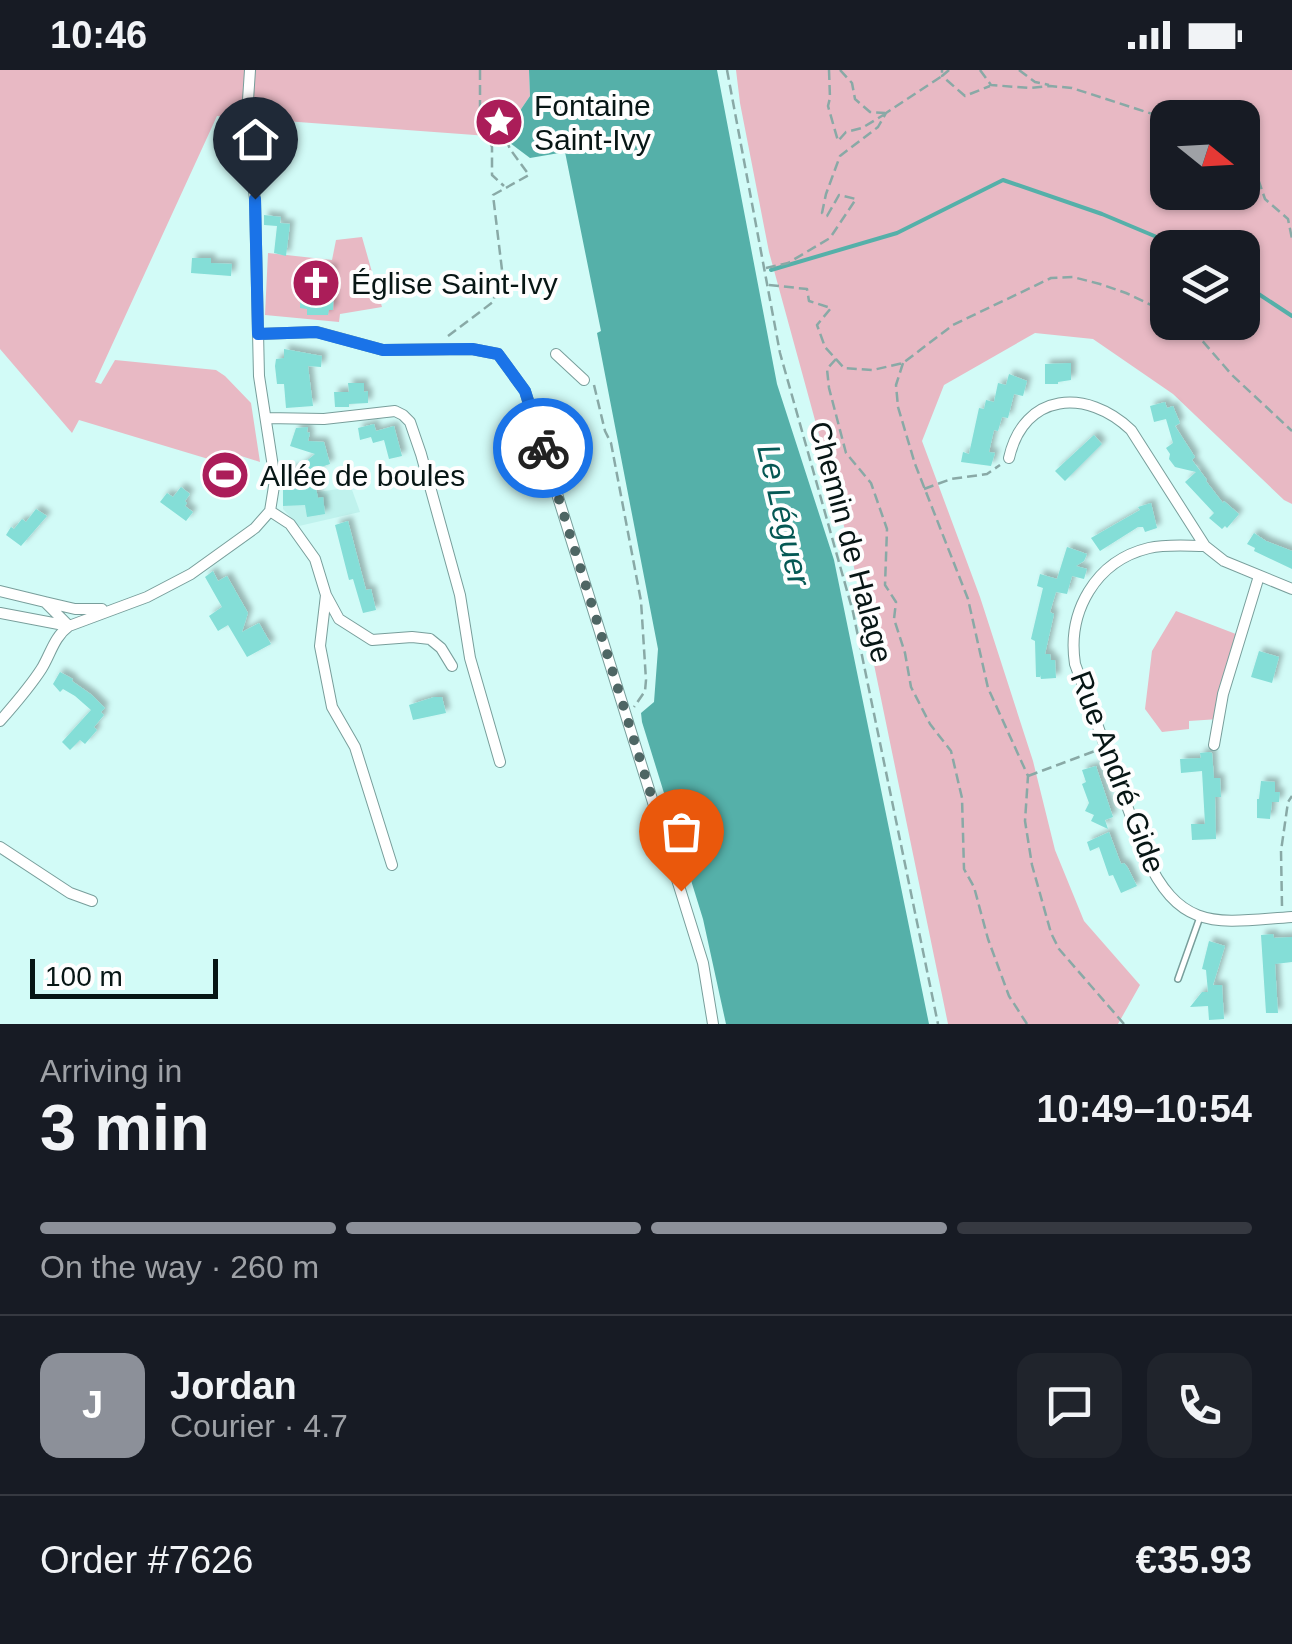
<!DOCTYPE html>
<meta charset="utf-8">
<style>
body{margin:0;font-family:Helvetica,sans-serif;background:#20242c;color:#f1f3f6;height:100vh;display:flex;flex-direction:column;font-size:38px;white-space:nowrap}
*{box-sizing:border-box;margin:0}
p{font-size:32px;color:#9ea1a6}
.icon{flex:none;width:55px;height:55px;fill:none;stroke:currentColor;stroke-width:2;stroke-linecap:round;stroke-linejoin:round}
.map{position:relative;height:954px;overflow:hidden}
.drawer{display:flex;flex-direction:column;background:#171b24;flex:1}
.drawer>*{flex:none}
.needle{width:65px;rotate:108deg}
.tools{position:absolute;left:1150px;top:30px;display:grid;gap:20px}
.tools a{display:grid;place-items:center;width:110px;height:110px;border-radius:20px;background:#171b24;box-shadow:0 2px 8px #0004;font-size:50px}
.scale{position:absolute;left:30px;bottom:25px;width:188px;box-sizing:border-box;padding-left:10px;border:5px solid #071615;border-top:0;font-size:28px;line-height:35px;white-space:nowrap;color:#071615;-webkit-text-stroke:8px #fefefe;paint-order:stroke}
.pin{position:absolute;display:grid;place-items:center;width:85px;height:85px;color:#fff;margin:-102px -42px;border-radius:50% 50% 50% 0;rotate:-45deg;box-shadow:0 0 10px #0007}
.pin .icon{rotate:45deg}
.courier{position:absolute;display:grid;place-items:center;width:100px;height:100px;margin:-50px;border:8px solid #1a73e8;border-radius:50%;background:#fff;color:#222;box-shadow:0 2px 12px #0007}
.summary em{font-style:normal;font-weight:800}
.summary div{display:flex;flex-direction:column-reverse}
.summary{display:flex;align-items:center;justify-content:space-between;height:170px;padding:0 40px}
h1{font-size:65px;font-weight:800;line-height:75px}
.bar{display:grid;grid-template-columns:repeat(4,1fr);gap:15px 10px;align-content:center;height:120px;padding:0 40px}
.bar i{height:12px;border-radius:8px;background:#363941}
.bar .selected{background:#8c9099}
.bar p{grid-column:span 4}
.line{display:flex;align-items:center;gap:25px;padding:0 40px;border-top:2px solid #363941}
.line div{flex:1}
.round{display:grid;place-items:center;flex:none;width:105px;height:105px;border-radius:20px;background:#20242c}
.status{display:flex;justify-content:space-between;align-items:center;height:70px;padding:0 50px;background:#171b24;direction:ltr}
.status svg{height:28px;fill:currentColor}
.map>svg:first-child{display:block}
.built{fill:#bff2ed}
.green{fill:#e8b9c4;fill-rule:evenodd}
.water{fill:#55b0a9}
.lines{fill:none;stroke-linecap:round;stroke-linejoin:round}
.stream{stroke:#55b0a9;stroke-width:4}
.building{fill:#84ded7;filter:url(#shadow)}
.service-casing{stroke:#789e9b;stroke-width:8}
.minor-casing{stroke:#789e9b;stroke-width:12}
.path{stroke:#89a9a6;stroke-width:2.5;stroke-dasharray:10 5;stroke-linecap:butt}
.service{stroke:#fff;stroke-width:5}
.minor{stroke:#fff;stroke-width:10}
.done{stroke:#4e6664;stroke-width:10;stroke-dasharray:0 18}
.route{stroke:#1a73e8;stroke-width:12}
.labels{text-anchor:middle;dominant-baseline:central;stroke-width:8;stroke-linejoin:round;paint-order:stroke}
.poi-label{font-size:30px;fill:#071615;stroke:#fefefe;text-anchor:start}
.street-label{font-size:30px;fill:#071615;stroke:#fefefe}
.water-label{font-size:32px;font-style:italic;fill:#055854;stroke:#fefefe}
</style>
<div class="status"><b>10:46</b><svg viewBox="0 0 49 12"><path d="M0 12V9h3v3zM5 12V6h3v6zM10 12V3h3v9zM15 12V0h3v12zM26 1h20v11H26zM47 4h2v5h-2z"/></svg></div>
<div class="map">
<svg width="1292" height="954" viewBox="0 0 1292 954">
<defs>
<filter id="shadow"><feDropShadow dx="4.5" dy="-4.5" stdDeviation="2.5" flood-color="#0004"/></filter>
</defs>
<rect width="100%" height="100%" fill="#d2fbf7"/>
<path class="built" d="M351,417L360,442L299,456L283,439V436L291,435L292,426Z"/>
<path class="green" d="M0,0H529L530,26L502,67L217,46L95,312L101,314L115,290L216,300L225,306L251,333L260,392L222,380L216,383L215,391L79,350L72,363L0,279Z
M736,0H1292V434L1284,430L1173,324L1093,269L1035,263L944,315L922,371L980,527L1033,691L1055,780L1084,851L1140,915L1118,954H948L850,478L769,182L740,33ZM1168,48H1242V122H1168ZM1168,178H1242V252H1168Z
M362,167L382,237L340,244L339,252L265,245L268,183L332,190L336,170Z
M1176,541L1241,566L1219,649L1189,651V659L1162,662L1145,639L1152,581Z"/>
<path class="water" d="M529,0H717L777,314L834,490L929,954H726L703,849L642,652L641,643L654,632L658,579L597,263L601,261L565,82L530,88L502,67L530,26Z"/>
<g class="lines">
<path class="stream" d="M771,200L897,163L1003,110L1102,144L1183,178
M1242,213L1292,246"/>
</g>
<path class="building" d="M264,145L281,147L280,153L290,154L286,186L274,183L277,156L264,155Z
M192,188H211V193L232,194L231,206L191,203Z
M309,196L333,198L331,222H334L333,240H329L328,245H307V239L300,238L301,205H309Z
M284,279L322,286L321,297L308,296L313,336L286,338L284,314H277L275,296L276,289L284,288Z
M1071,293V310L1058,312V314H1045V294Z
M1009,304L1027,311L1023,326L1014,324L1008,348L1002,347L998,361L994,360L989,382L995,383L991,396L961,392L963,382L969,384L979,338L984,339L986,330L994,332L998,313L1006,315Z
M348,313H364V322L368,321V333L349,334V337H335L334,322H349Z
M1165,332L1167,338L1173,336L1180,353L1175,356L1195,387L1192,390L1207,410L1206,411L1223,433L1224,431L1239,444L1227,458L1225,456L1222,459L1209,448L1214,443L1185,412L1196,402L1175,397L1169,389L1170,384L1166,378L1173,373L1166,349L1154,352L1150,336Z
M374,354L376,361L394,356L402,386L389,389L384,370L373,373L371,367L360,370L358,358Z
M308,357L307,362L310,363L308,371L324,372L330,394L324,396L313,405L318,428L323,427L325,444L307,447L305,435L283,436V415L288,414L285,401L298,398L315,384L290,376L296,358Z
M1094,365L1102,374L1065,411L1055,401Z
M181,417L190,424L185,431L187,433L185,436L193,442L186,451L160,432L167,423L173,427Z
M1151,433L1157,458L1145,462L1143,457H1138L1100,481L1091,468L1140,440L1138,437Z
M36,439L47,446L21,476L6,465L11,457L14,459L22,449L26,452Z
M348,451L366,520L371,519L376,540L363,543L353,509L349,510L335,455Z
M1254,463L1266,471L1292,481V499L1254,481L1255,478L1247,474Z
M1067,477L1087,484L1084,491L1076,496L1087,499L1084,509L1072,506L1067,524L1056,522L1050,542L1054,544L1045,584H1050L1051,590H1055L1056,608L1041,609L1040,605V607H1036L1035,571L1031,569L1043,518L1037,516L1040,504L1057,509Z
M213,501L218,511L227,506L248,543L242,562L259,553L271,574L247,587L228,555L218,561L209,546L222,537L205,507Z
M1259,581L1279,587L1272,613L1251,607Z
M60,602L73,609L72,611L92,625L105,638L101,642L104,645L94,657L97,660L85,674L80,670L70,680L62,672L91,640L75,626L63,619L60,622L53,614Z
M434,627H442L446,643L413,650L409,635Z
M1209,682L1212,683L1214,708H1220L1221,727H1215L1216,769L1192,770L1191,754H1205L1202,701L1181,703L1180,689L1201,688L1200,683Z
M1096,696L1113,747L1105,750L1108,759L1091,751L1094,745L1085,741L1089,733L1082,714L1086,712L1082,700Z
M1261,711L1275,712V722H1280L1279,732H1272L1270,749L1257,748V729H1259Z
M1109,762L1121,794L1124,793L1128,798L1137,816L1121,823L1113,805L1109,806L1099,777L1090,781L1087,772Z
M1273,864L1274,868L1292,867V892L1275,894L1278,943H1266L1261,865Z
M1209,871L1225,876L1213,915H1222L1224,949L1209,950L1208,936L1190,937L1202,922H1208L1206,900L1202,899Z"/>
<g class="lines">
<g class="service-casing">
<path id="service" d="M1178,909L1200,847"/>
</g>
<g class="minor-casing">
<path id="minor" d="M258,264L317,262L383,280L472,279L498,284L525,321L703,893L713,954
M556,284L584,310
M266,348L324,349L395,341L403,345L410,352L421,384L460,525L470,588L500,692
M1009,388C1024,322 1087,318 1131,360L1205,476L1224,491L1292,519
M270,441L290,454L315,489L326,525L320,576L332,637L355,677L392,795
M1205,476C1187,476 1167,474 1149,478C1095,491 1067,542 1075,594L1145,785C1181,864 1219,852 1292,847
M0,521L45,532L68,555
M326,525L339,549L372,570L412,567L430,569L441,578L452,596
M45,532L75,539H102
M0,543L69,556L147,527L191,504L255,458L270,441L275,410L259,306L255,129L246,60L250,0
M0,651C15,634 30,617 42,598C51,583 54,567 69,556
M1214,675L1223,624L1259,506
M0,777L70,823L92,831"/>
</g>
<path class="path" d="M480,0V49L492,77V105L504,116
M727,0L780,283L853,542L938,954
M829,0L830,28L828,36L838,71L846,62L862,58L885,44
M840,0L852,13L855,29L870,42L885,43
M949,0L942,6L965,26L990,16
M980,0L991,15L1030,18L1050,16L1072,18L1168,49
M1019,0L1035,12L1049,15
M1242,85L1255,100L1265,129L1288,149L1292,169
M766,198L788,193L830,168L856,129L839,125L827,146L822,143L826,124L840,86L878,57L886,43L942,6V0
M769,215L807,219L809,231L831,238L817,255L825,277L844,298L873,300L903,293L953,255L1051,208L1073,207L1100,214L1126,223L1168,243
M1180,252L1199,267L1232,305L1292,361
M448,266L493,232L502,200L493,125L529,105L510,79L499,52L480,49
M836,289L827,299L829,318L846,383L871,413L887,459L885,515L896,532L894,549L905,583L911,617L930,654L951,681L962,728L964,799L974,817L988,869L1009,926L1027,954
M903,293L896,315L898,337L915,394L968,529L988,618L1028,706L1025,751L1032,795L1051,863L1059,879L1124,954
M594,315L605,361L611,373L641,531L646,610L645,621L634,637
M924,419L951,409L987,404L1000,395
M1028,706L1095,681
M1282,836L1281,781L1288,732L1292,726"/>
<use href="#service" class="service"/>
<use href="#minor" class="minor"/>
</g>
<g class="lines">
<path class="done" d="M543,378L681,821"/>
<path class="route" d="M255,129L258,264L316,262L383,280L472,279L498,284L525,321L543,378"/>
</g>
<defs>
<g id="sight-disc" transform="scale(2.5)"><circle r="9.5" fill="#ab1d59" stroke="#fefefe"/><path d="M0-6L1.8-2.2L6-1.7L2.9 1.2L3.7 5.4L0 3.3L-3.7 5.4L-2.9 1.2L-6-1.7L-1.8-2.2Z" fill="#fff"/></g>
<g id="church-disc" transform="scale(2.5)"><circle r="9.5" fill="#ab1d59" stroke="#fefefe"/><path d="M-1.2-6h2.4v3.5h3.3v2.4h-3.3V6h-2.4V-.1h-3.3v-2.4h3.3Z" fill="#fff"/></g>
<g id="stadium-disc" transform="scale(2.5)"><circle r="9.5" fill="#ab1d59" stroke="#fefefe"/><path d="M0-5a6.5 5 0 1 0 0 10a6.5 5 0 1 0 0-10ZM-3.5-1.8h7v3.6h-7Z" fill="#fff"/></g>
</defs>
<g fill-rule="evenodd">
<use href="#sight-disc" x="499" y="52"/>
<use href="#church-disc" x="316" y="213"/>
<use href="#stadium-disc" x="225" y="405"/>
</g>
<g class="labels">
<g class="poi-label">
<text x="534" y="35">Fontaine<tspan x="534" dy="34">Saint-Ivy</tspan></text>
<text x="351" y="213">Église Saint-Ivy</text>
<text x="260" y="405">Allée de boules</text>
</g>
<g class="street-label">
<text transform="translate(851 472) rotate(75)">Chemin de Halage</text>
<text transform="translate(1118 702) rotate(69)">Rue André Gide</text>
</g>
<g class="water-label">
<text transform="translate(784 445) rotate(77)">Le Léguer</text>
</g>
</g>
</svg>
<div class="tools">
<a><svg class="needle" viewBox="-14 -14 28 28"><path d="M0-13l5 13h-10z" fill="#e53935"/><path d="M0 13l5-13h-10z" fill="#9ea1a6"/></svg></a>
<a><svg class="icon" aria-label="layers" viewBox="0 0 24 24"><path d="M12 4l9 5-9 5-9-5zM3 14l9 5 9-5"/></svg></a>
</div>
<div class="scale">100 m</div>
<div class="pin" style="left:681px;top:821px;background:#ea580c"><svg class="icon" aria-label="bag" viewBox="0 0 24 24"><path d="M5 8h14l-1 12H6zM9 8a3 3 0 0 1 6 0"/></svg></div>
<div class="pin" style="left:255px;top:129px;background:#1f2937"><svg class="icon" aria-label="home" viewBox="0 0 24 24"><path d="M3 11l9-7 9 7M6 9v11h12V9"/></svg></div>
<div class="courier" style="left:543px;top:378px"><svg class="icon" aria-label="bike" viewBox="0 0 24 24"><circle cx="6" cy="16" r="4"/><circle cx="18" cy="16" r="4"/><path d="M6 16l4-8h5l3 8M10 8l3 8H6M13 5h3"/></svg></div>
</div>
<section class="drawer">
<div class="summary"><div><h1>3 min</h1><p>Arriving in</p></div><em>10:49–10:54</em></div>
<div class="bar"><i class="selected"></i><i class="selected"></i><i class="selected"></i><i></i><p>On the way · 260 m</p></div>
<div class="line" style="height:180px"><b class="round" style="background:#8c9099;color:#fff">J</b><div><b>Jordan</b><p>Courier · 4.7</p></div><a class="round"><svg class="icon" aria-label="chat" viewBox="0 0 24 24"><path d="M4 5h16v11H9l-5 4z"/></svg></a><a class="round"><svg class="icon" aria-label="phone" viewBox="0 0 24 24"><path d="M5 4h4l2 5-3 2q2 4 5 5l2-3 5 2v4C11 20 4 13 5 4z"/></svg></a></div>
<div class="line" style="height:130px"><div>Order #7626</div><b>€35.93</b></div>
</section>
